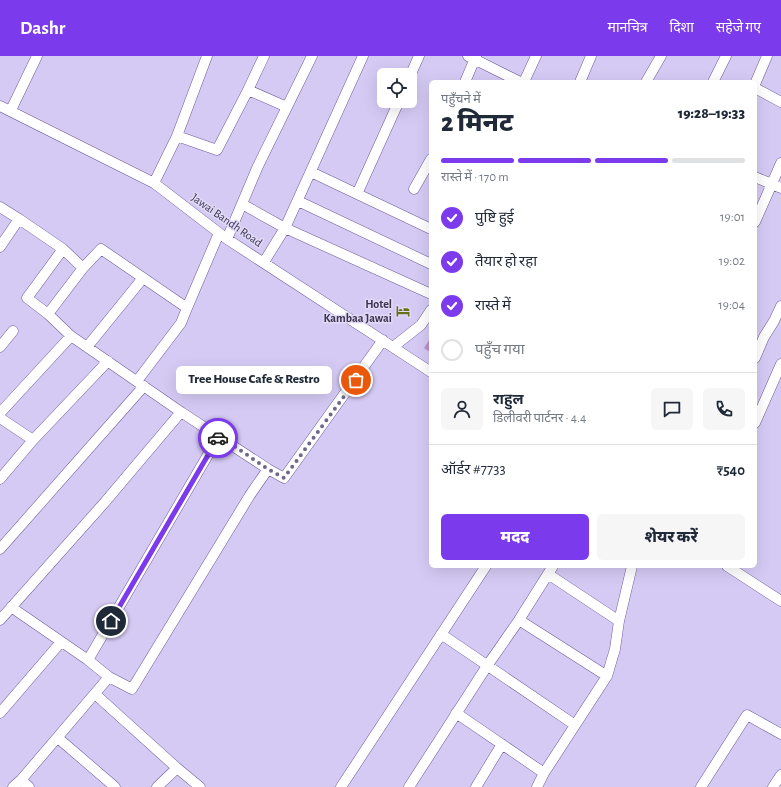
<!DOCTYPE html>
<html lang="hi">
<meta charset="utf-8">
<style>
body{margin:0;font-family:"Alegreya Sans","Noto Sans Devanagari",sans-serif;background:#f6f6f7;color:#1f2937;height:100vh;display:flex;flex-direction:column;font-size:15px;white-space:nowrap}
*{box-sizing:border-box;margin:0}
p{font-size:13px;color:#747a83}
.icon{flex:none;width:22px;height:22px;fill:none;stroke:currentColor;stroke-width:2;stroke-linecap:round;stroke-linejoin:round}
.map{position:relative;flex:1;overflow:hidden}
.side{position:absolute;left:429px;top:24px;width:328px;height:488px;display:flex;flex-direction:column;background:#fff;border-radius:6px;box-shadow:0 4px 16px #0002}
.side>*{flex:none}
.buttons{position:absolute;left:377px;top:12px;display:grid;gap:8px}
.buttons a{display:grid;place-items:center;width:40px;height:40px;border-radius:6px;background:#fff;box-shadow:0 4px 16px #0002;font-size:20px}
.pin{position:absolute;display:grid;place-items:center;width:34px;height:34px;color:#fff;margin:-17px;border:2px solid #fff;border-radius:50%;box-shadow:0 1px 4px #0007}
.courier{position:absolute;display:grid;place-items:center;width:40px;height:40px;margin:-20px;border:3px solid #7c3aed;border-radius:50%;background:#fff;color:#222;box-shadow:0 1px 5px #0007}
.bubble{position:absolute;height:28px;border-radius:6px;background:#fff;box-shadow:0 4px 16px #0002;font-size:13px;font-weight:800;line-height:28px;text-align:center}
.summary em{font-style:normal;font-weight:800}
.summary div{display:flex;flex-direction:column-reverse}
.summary{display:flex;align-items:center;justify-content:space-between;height:68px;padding:0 12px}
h1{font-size:26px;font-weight:800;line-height:30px}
.bar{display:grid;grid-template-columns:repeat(4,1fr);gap:6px 4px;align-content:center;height:48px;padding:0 12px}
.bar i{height:5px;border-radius:3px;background:#e0e1e3}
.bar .on{background:#7c3aed}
.bar p{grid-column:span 4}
.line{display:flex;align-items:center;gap:10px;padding:0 12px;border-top:1px solid #e0e1e3}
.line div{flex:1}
.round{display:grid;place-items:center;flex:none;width:42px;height:42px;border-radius:6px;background:#f6f6f7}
ol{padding:0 12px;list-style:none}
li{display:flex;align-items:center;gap:12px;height:44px}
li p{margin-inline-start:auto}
li .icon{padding:4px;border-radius:50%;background:#7c3aed;color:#fff;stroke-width:4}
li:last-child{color:#747a83}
li i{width:22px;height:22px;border:2px solid #e0e1e3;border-radius:50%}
.cta{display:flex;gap:8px;margin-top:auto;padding:8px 12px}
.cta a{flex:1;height:46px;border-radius:6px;background:#7c3aed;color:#fff;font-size:16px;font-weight:800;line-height:46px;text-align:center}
.cta a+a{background:#f6f6f7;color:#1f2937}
header{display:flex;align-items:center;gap:24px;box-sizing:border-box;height:56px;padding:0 20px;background:#7c3aed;color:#fff}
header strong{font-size:19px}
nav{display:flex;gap:22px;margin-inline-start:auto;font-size:14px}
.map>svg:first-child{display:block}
.building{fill:#bc90cd}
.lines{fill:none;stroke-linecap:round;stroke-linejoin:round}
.minor-casing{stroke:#6f5c9b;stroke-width:11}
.minor{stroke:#fff;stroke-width:10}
.done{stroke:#716889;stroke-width:4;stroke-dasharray:0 7.2}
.route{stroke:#7c3aed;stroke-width:5}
.labels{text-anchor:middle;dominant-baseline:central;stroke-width:3;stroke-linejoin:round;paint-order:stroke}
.street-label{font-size:12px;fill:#3b334f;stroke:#e1daf6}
.poi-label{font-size:12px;font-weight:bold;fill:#3b334f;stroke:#e1daf6;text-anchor:end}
</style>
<header>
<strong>Dashr</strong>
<nav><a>मानचित्र</a><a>दिशा</a><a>सहेजे गए</a></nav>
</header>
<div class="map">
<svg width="781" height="731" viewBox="0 0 781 731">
<rect width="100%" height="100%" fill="#d5caf4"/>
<path class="building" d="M431,281V297L424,292Z"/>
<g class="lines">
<g class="minor-casing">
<path id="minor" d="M468,0L520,26
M410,20L419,0
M465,26L476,0
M524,26L536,0
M580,26L591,0
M646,26L661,0
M713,26L726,0
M755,28L767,0
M755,32L781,46
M248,34L287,51
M0,50L154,127L227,183L431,316
M11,54L37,0
M177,80L217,94L248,34L264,0
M311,116L431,173
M755,121L781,132
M154,127L177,80L207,0
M414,133L431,103
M357,138L399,45
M298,145L431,208
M242,148L285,172L431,238
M0,151L19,163L0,191
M19,163L63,193L83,212
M755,166L781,107
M227,183L258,110L312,0
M63,193L27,242L48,258L71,280L181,356L268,413L284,422L383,284
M264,206L285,172L363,0
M48,258L83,212L101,193L187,252L219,177
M0,291L13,275
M87,291L143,222
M393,291L421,269L431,254
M755,302L764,281L774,265L781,250
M137,325L181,267L187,252
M0,357L71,280
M0,362L33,384
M755,367L781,308
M0,423L33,384L108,305
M0,493L144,330
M727,510L781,545
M548,518L619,565
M11,551L88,604L109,621L132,633L250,439L268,413
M0,564L105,446L181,356
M519,564L607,620
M441,578L575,669
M88,604L219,380
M95,638L177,712L200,731
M0,657L61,586
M456,657L544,717
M58,682L115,731
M21,724L29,731
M13,731L21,724L109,621
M157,731L177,712
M341,731L486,510
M409,731L487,610L519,564L553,510
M476,731L502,688
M537,731L544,717L607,620L615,593L619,565L632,510
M701,731L747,659L781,678
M773,731L781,719"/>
</g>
<use href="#minor" class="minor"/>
</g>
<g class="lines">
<path class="done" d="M218,382L219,380L268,413L284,422L356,324"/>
<path class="route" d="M111,565L218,382"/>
</g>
<defs>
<g id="hotel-bare" transform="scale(1.08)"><path d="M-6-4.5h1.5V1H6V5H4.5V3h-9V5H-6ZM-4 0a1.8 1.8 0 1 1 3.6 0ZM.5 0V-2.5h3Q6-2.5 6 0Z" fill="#657019" stroke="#e1daf6" stroke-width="2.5" paint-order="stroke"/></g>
</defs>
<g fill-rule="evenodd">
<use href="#hotel-bare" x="403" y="255"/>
</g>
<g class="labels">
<g class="street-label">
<text transform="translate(227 164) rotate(35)">Jawai Bandh Road</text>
</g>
<g class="poi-label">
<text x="392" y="248">Hotel<tspan x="392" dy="14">Kambaa Jawai</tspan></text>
</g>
</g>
</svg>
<div class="buttons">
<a><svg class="icon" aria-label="locate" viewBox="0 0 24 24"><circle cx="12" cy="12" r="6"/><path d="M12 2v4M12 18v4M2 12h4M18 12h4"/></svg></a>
</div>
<div class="pin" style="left:356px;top:324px;background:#ea580c"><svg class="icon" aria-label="bag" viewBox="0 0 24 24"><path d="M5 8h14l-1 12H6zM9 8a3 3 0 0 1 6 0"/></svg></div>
<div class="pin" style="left:111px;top:565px;background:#1f2937"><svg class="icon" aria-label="home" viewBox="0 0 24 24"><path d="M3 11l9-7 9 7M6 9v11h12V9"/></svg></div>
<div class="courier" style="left:218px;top:382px"><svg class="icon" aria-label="car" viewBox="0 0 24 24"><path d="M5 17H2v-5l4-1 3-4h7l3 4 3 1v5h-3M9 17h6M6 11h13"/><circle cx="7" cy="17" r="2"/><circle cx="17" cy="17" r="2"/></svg></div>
<div class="bubble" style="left:176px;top:310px;width:156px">Tree House Cafe &amp; Restro</div>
<section class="side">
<div class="summary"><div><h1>2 मिनट</h1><p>पहुँचने में</p></div><em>19:28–19:33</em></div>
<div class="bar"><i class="on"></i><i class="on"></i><i class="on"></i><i></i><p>रास्ते में · 170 m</p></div>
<ol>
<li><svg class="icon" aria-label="check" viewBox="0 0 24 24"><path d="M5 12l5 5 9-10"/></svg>पुष्टि हुई<p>19:01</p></li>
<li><svg class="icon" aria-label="check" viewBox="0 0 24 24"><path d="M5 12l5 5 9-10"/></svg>तैयार हो रहा<p>19:02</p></li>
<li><svg class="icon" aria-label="check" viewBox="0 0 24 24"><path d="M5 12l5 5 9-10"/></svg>रास्ते में<p>19:04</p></li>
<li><i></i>पहुँच गया</li>
</ol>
<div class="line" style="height:72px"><a class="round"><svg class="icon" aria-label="person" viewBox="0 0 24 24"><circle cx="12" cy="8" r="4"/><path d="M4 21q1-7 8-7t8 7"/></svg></a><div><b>राहुल</b><p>डिलीवरी पार्टनर · 4.4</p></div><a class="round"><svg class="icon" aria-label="chat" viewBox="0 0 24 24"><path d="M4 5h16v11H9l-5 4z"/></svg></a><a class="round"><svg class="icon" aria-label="phone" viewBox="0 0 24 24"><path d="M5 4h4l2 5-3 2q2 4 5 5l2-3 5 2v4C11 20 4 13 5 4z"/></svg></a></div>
<div class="line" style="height:52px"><div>ऑर्डर #7733</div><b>₹540</b></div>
<div class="cta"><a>मदद</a><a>शेयर करें</a></div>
</section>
</div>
